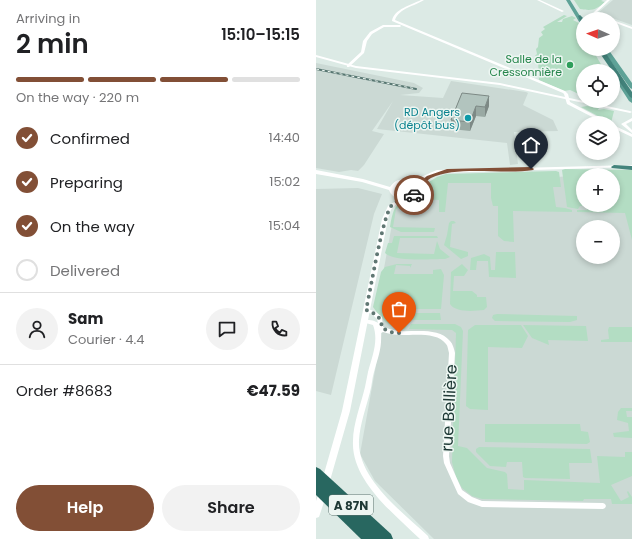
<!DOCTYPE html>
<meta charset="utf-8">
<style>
body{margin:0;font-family:Poppins,sans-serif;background:#f2f2f2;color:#202124;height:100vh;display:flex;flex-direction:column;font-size:15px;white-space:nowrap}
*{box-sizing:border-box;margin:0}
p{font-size:13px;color:#757577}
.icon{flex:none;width:22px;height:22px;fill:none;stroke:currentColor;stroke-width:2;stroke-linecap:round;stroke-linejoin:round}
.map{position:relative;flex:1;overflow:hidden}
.sheet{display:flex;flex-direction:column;background:#fff;width:316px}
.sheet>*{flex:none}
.needle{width:26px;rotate:272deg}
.buttons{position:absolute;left:260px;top:12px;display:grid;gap:8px}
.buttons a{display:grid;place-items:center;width:44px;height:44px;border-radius:50%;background:#fff;box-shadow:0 2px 6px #0003;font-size:20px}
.pin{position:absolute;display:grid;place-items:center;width:34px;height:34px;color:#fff;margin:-41px -17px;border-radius:50% 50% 50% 0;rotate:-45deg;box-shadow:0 0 4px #0007}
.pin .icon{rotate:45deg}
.courier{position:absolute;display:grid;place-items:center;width:40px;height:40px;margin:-20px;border:3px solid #824f36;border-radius:50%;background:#fff;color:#222;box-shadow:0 1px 5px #0007}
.head em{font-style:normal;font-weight:600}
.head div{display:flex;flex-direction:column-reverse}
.head{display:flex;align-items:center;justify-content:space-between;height:68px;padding:0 16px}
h1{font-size:26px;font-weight:600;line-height:30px}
.bar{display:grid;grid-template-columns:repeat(4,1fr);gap:6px 4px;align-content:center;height:48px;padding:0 16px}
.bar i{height:5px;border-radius:3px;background:#e0e0e0}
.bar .on{background:#824f36}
.bar p{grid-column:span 4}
.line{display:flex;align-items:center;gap:10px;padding:0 16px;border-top:1px solid #e0e0e0}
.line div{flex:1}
.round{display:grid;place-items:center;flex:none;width:42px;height:42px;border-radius:21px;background:#f2f2f2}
ol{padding:0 16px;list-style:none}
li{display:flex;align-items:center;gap:12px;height:44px}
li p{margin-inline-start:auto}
li .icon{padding:4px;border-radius:50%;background:#824f36;color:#fff;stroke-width:4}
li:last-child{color:#757577}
li i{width:22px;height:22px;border:2px solid #e0e0e0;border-radius:50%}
.button{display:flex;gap:8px;margin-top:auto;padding:8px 16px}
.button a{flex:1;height:46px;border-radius:24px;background:#824f36;color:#fff;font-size:16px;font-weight:600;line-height:46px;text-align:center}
.button a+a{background:#f2f2f2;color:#202124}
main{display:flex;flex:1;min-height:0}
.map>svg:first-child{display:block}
.built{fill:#cbd9d4;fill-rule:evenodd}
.green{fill:#b3ddc3;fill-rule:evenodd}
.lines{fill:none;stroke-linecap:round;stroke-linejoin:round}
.minor{fill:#fff;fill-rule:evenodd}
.tertiary{fill:#fff;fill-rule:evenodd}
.primary{fill:#5ea297;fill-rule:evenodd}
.trunk{fill:#43847c;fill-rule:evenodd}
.motorway{fill:#286760;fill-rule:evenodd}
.rail-casing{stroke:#577671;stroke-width:2}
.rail{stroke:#edf6f2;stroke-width:1;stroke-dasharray:3;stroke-linecap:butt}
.wall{fill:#99a9a3}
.shaded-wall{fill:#7d8985}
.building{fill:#b2c4be;stroke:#7d8985}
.route{fill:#824f36}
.done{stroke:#607773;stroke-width:4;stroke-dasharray:0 7.2}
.leisure-dot{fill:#2e9e5b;stroke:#edf6f2;stroke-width:1.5}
.culture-dot{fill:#0f9aa8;stroke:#edf6f2;stroke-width:1.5}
.labels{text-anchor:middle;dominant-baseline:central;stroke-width:3;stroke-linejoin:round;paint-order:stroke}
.far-leisure-label{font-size:11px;fill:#27864d;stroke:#edf6f2;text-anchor:end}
.far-culture-label{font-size:11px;fill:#0d838f;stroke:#edf6f2;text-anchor:end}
.shield{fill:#edf6f2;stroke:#5c726e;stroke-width:1}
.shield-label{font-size:12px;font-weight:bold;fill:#1e3935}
.near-street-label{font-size:16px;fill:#1e3935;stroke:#edf6f2}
</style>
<main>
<section class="sheet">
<div class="head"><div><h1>2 min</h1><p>Arriving in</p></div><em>15:10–15:15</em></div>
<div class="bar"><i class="on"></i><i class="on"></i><i class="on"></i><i></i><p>On the way · 220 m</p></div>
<ol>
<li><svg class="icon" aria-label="check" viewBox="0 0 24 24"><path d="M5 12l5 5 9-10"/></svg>Confirmed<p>14:40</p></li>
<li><svg class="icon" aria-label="check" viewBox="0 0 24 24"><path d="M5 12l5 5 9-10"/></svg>Preparing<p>15:02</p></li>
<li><svg class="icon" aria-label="check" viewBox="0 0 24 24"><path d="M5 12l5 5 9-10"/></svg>On the way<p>15:04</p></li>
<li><i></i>Delivered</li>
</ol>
<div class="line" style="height:72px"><a class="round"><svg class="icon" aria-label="person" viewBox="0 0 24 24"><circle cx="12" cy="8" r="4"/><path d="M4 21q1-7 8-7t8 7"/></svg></a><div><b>Sam</b><p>Courier · 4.4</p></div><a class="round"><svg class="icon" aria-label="chat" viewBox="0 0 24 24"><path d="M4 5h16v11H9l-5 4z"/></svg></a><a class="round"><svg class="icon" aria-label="phone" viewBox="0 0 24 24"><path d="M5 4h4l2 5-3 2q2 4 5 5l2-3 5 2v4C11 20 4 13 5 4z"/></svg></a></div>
<div class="line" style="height:52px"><div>Order #8683</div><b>€47.59</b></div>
<div class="button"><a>Help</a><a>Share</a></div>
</section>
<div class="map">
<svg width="316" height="539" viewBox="0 0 316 539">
<rect width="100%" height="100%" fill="#dceae5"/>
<path class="built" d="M297,0H316V25L285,14L283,12Z
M0,63L98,83L107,88L103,93L84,95L127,98L135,81L210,92L212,93L207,105L237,120L242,131L198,132L202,164L194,165L191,143L61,129L77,101L56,131L68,134L48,165L42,171L35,170L23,172L0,168Z
M316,171V539H118L59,481L44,454L67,326L62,301L79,208L98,198H130L131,182H178ZM267,175H297V205H267ZM267,227H297V257H267Z
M42,188L66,194L58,214L15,395L0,391V189Z"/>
<path class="green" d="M258,0H287L285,1L289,2C280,10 276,11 264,9Z
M248,15L251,16L241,22H246L247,19L256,16L260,18L257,20L263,23L262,27L266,30L264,31L267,36V49H276L289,71H267V93L265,95L254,90L248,91L223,80L222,60L219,56L221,54L220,49L222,47L223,38L227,35L225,32L229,29L227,27Z
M271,106L283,108L282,110L288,109L298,111L295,123L265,107Z
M249,169L316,170V240L309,213L261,212V210H271V208L268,206H264L262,209L251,207L246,170ZM267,175H297V205H267Z
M240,171L243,172L245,187H237L240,207L249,208L256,210V212L197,211L198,242L188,241L182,236V206H177L175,198V183H132L129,212H123V200L99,199L80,209L77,227L119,228L118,232H85L74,227C79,195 84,208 106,194L108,185L121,177L130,174Z
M88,183L97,185L99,188L98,191L92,195L82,193L79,190L80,187Z
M135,221H138L140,223L136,224L134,247L152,252V256L145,259L128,245L131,235L133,223Z
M78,236H121L122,238H84L81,253L118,254L121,241L124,249L134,257L129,259C114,259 78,262 69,253L72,243H76Z
M180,252H199L200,278L173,277L172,261H161L160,270H154L155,258L168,254L174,257L175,270H179Z
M81,264H96L94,268V266L80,265L78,274H117V270L125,269L128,275L125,309H86L84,324H92L89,329C74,329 66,319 57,307L65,272L69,267Z
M146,264L152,270L148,276H138L137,291H156L161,295V297H170L171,307L168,310C158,311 140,313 134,304L135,272Z
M97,313H124L125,320H96Z
M181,314L261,316V320L254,322L179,321L176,318L177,315Z
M95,324H139L145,327L147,331L142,446L151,448L171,468L189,472L191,474L192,489L208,490V480L284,483L281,456L309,457V452H316V476L295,485L305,501L313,497L311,492L312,491L316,497V504H296L295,499H268L267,501L166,499L156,496L146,488L140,477L136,462L140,333L136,330L93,329Z
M159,325H205L212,336L206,348L172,347V410L154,409L150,406L152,330Z
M207,325L270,326L272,341L232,340L233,345L216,338Z
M293,327H316V342H285V340L293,339L292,330Z
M305,408H316V411H310L311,417H316V438L298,437L297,433L313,431L312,423L301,420L302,412Z
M169,424H264L265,431L272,432L274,442L271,444L170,442H169Z
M163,447L274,449L276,463H253L254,479L209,478L207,477L206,462H191L190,467L174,466L160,452V449Z"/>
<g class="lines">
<path class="minor" d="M105,0H108C99,6 83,8 79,20L249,91L252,94L254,102L293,123H288L251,104L248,94L247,93L76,21C78,9 95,5 105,0Z
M221,0H224L248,11L246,12Z
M291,0H294L280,13L281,14L291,19H287L279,16L278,12Z
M297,20L316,27V29L297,22Z
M67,25H84L85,26L84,27H68L56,34L51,41L48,53L33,67H31V65L45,52L47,41L54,32Z
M297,125L316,134V137L297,128Z
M50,308L60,312L66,317L67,327C73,329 77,330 83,331C99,332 123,327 134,341C137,344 138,349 139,353L133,456L134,463L146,490L156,497L166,501L287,503L289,504L290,506L289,508L287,509L166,507L152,502L142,494L128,463L127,456L133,353C132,350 132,346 130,344C122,332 98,335 86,335C79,335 73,334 67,332L65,333C66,349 62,357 58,372C56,378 56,385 54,392C50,408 44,424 43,440C41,478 86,512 112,536L113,539H104C78,514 35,480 37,441C37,424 45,404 49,387C50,382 51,377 52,372C56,357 63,341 57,325L46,322L45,321L46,320C50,319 59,320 62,323L61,319L56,314L48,311L47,310L48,309Z"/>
<path class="tertiary" d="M0,55L40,66L184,83L314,111L316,112L314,113L184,85L40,68L0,57Z
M316,118V121L310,124L316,130V133L305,124Z
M316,165V167L122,173L113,177L115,178L106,186L107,189C98,201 87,198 77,207C74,210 73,215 72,219L34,411L13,484L12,487L9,488L6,487L5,484L26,411L66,219L72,206L83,199C78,197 75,195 73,190L46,182L0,174V170L47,179L74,187C82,176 87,181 97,179C105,178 113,173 121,170ZM108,178L100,186L101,189C95,197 83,200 78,189C84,180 91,183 101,183V181Z
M7,489L10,490L11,493L3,517L0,518V501L4,490Z"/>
<path class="primary" d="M250,0H254L267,21V26L265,25Z
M286,49H292L316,83V89L314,88Z
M298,75H302L316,97V103L313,101L297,76Z"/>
<path class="trunk" d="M264,15L268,19L267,23H265L262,16Z
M281,49H287L316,92V98L314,97Z
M298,165L316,166V170L296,168L295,167Z"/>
<path class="motorway" d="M0,467L4,469L75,534L77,539H45L0,495Z"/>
<g class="rail-casing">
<path id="rail" d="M0,69L100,89"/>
</g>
<use href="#rail" class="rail"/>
</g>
<path class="wall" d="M146,93L173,106L169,117L160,116L154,131L135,129V120Z"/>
<path class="shaded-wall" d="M173,96V106L169,117V107Z
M160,106V116L154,131V122Z"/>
<path class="building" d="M146,93L173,96L169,107L160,106L154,122L135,120Z"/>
<path class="route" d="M215,167L218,169L217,170C187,175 142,165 115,178C106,183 107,191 100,196L95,195L100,191L101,186L105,181L111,176L131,169Z"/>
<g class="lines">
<path class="done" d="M83,333L74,332L66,328C65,317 61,314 50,310C54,293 67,213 76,205C82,199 91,198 98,195"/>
</g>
<circle class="leisure-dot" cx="254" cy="65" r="4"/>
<circle class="culture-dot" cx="152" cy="118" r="4"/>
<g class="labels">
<g class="far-leisure-label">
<text x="246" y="59">Salle de la<tspan x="246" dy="13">Cressonnière</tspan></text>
</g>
<g class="far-culture-label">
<text x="144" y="112">RD Angers<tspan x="144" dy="13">(dépôt bus)</tspan></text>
</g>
<rect class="shield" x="13" y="495" width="44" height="20" rx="3"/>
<g class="shield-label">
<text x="35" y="505">A 87N</text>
</g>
<g class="near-street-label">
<text transform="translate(133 408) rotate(-87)">rue Bellière</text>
</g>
</g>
</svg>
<div class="buttons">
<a><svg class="needle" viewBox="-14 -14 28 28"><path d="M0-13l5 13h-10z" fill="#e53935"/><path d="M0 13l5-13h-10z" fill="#757577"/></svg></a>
<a><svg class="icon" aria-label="locate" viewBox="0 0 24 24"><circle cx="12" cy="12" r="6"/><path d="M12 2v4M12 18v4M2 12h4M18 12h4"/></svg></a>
<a><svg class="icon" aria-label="layers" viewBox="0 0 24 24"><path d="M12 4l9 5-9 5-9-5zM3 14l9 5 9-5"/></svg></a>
<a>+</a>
<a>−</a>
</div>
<div class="pin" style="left:83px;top:333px;background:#ea580c"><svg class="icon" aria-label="bag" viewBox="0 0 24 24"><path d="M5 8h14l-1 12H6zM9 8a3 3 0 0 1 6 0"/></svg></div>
<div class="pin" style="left:215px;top:169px;background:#1f2937"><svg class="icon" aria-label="home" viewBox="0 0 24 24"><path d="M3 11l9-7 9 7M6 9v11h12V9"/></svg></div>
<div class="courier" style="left:98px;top:195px"><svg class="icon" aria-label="car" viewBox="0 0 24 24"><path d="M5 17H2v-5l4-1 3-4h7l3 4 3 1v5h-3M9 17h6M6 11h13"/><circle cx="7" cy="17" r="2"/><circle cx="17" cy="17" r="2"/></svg></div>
</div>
</main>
